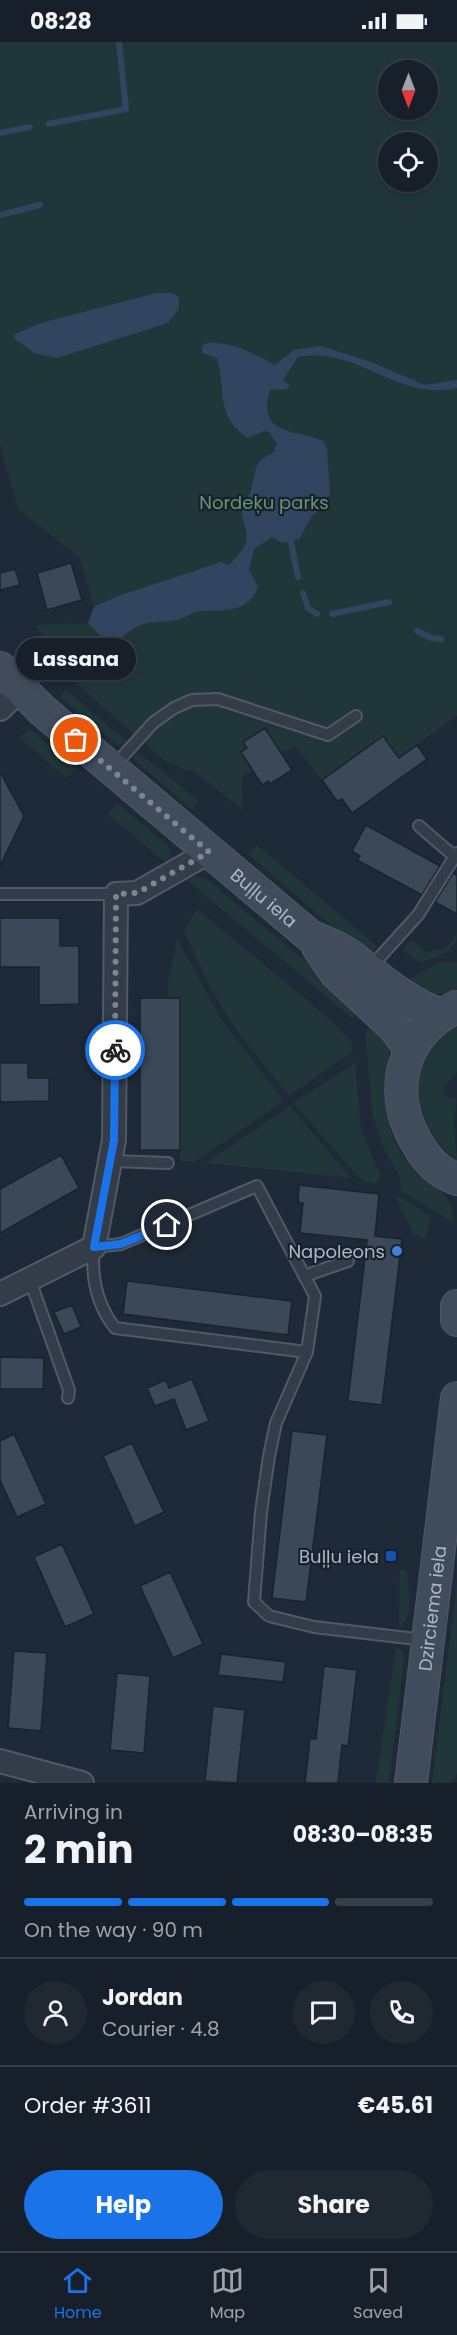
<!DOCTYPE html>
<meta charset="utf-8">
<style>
body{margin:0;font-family:Poppins,sans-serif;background:#202832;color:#f1f3f6;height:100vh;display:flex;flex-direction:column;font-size:22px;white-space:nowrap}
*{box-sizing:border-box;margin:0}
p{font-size:20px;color:#9ea3a8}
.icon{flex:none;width:33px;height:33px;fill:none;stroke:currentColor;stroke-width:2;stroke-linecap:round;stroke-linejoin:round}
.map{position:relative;height:1741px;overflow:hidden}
.side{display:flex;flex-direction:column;background:#17202a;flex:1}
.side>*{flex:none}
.needle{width:39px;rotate:180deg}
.buttons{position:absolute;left:378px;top:18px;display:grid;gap:12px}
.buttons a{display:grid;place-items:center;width:60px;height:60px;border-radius:50%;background:#17202a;box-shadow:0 3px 9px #0003,0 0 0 2px #363e47;font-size:30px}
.pin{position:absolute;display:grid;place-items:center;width:51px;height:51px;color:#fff;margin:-26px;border:3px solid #fff;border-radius:50%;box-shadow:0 2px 6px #0007}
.courier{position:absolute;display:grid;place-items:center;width:60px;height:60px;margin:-30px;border:4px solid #1a73e8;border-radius:50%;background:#fff;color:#222;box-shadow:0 2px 8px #0007}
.bubble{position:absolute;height:42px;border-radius:21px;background:#17202a;box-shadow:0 3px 9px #0003,0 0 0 2px #363e47;font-size:20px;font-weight:700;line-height:42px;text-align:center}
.headline em{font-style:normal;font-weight:700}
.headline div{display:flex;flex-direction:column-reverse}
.headline{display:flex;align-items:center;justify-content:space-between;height:102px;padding:0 24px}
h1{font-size:39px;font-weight:700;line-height:45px}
.bar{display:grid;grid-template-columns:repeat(4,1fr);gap:9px 6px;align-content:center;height:72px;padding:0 24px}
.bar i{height:8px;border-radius:4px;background:#363e47}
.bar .on{background:#1a73e8}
.bar p{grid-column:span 4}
.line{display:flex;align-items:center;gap:15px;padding:0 24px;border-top:2px solid #363e47}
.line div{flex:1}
.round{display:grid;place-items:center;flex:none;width:63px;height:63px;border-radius:32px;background:#202832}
.cta{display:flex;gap:12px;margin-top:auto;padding:12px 24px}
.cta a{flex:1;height:69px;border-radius:36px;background:#1a73e8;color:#fff;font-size:24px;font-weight:700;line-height:69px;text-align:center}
.cta a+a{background:#202832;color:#f1f3f6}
.status{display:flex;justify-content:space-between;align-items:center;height:42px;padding:0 30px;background:#17202a;direction:ltr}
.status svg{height:16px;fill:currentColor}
.tab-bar{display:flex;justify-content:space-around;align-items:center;height:84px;border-top:2px solid #363e47;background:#17202a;font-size:16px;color:#9ea3a8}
.tab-bar a{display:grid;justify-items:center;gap:3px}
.tab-bar .on{color:#1a73e8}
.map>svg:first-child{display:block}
.green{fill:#213639;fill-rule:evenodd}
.water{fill:#324560}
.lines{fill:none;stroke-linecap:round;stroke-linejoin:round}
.stream{stroke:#324560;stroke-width:6}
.building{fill:#3b4858;stroke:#1a232f;stroke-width:1.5}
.lane-casing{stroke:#505966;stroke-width:14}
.street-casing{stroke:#505966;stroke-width:26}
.secondary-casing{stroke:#505966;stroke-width:34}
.lane{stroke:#333c48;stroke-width:10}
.street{stroke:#333c48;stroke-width:22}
.secondary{stroke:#404b5c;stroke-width:32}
.done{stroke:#7b8594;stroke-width:6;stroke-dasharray:0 10.8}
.route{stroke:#1a73e8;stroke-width:8}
.shop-dot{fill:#3f7fe0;stroke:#18212d;stroke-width:2}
.transit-dot{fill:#1a4fb4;stroke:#18212d;stroke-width:2}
.labels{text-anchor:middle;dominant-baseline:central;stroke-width:4.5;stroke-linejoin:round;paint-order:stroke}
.park-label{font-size:18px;fill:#63976f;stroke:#18212d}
.street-label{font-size:18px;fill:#adb6c5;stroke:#18212d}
.poi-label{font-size:18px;fill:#adb6c5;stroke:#18212d;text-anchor:end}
</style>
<div class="status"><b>08:28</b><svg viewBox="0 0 49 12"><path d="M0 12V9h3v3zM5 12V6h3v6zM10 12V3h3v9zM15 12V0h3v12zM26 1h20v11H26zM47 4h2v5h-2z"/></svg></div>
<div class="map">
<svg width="457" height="1741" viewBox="0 0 457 1741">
<rect width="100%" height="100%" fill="#1f2a38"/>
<path class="green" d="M0,0H457V674L337,759L295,703L242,735L243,768L191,727L190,729L166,720L78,643L36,583L88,581L94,565L80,516L18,467L0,403ZM388,28H428V68H388ZM388,100H428V140H388Z
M66,648L126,699L120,705L60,655Z
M29,686L76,727L66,736L20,696Z
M138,710L199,759L192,767L132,716Z
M117,761L168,804L172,816L168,823L108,772Z
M257,803L377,904L368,915L248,812Z
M194,834L208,838L361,966L352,976L187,838Z
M197,867L333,980L351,999L353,1009L289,1054L239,992L210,945L184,890Z
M457,892C457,911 435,914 420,921L402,908L411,898L426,910L447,905Z
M177,897L221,977L284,1059L194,1120L180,1119V956H168V939Z
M440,921H457V947C437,955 421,954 403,943L415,934Z
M374,978L389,1004L385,1059L393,1097L403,1114L447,1156L452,1167L454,1181L401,1149L399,1133L383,1104L373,1074L365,992Z
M457,983V1030L443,1046L446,1054L457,1058L454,1080L457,1118C409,1083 401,1015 457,983Z
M355,1021L361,1087L381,1135L376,1142L363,1140L293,1061Z
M290,1064L351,1136L206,1121Z
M395,1153L431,1174L425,1196L414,1193Z
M400,1528H407C408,1545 415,1575 399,1586Z
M457,1541V1731L451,1741H432Z
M396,1605L403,1610L404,1618L389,1741H376Z"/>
<path class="water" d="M156,251H172L179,255V266L168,281L57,316L34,311L14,296V293L41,281Z
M207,301C230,299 256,312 275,323L294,308L321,304L371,320L425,343L457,338V346C397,360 356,303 298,315L283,338L290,343L287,347L270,348C256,396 297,386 323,399L327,407L330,453L326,456V463L312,474L299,497L282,501L272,495L254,507L249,528L258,544C251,571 224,568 201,569C194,570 189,573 183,576C169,582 152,577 138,584C125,590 122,600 106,599L88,581L94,565L118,554L221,520L229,523C254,497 247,499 241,466C244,459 251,452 252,444C257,425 254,420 274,410L277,402L269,390L264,389L248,396C214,373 227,350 217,316L202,311V304Z"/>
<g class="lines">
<path class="stream" d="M48,82L126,67L119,0
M0,91L30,85
M0,173L40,163
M291,500L298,535
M303,551L308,566L317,572
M332,572L389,560
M417,589L431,596L441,597"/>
</g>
<path class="building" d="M71,521L82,558L47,568L37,531Z
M15,527L20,543L0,548V531Z
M265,686L292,728L270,742L268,739L262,743L241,710L247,706L243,700Z
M383,694L399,716L417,703L427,717L352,771L342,757L337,759L322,738Z
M0,730L24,774L0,824Z
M366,783L440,824L422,853L357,818L360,814L352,809Z
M453,831L457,833V872L435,860Z
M0,876H60V904H79V962L39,963V925H0Z
M140,956H180V1108H140Z
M0,1021H28V1036H49V1059L0,1060Z
M61,1113L79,1146L0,1191V1147Z
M299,1143L379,1152L375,1194L402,1197L382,1363L348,1359L367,1198L300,1191L303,1161L298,1160Z
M127,1239L292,1259L288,1293L123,1272Z
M72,1263L81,1285L64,1292L54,1270Z
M0,1315L44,1316L43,1347H0Z
M192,1337L209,1379L186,1388L174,1357L155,1364L147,1346L166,1338L169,1346Z
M292,1389L327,1393L306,1560L272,1556Z
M14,1392L46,1462L17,1475L0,1438V1399Z
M132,1401L164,1470L135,1484L103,1414Z
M62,1502L94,1572L65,1585L34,1515Z
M170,1530L203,1602L173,1616L140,1544Z
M14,1609L47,1611L41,1689L8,1686Z
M221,1612L286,1620L283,1640L218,1633Z
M324,1624L357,1628L348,1704L342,1703L338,1741H305L310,1697H316Z
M117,1631L150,1634L144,1711L110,1708Z
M213,1664L245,1668L237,1741L205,1739Z"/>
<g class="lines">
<g class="lane-casing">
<path id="lane" d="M113,725L153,681L174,666L192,658L218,657L328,693L356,674
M419,784L455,815
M0,852H116
M369,927L418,873L457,811
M112,1119L168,1121
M304,1234L348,1219
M30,1238L69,1348L68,1356
M307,1310L115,1286C97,1263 91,1234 94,1205L121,1202L257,1144L315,1254L307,1310L276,1381L269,1414L261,1470L254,1560L269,1574L314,1585L425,1598"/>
</g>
<g class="street-casing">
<path id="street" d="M0,667L20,648
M0,1252L94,1205L114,1098L116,852L137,851L209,810
M0,1719L82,1741"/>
</g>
<g class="secondary-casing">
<g id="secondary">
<path id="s1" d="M0,626L42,668L310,894C323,900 338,905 349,913C379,936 404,959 440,973"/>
<path d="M318,905L336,931L395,986L410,1008"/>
<path d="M456,965C402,991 386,1050 417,1101C426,1117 439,1131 457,1137"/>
<path d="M457,1264V1278"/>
<path id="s2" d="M411,1741L457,1356"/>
</g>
</g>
<use href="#lane" class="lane"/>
<use href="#street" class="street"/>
<use href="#secondary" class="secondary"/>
</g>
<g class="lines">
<path class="done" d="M76,698L209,810L137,851L116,852L115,1008"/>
<path class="route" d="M115,1008L114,1098L94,1205L121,1202L167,1183"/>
</g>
<circle class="shop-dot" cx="397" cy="1209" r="6"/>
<rect class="transit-dot" x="385" y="1508" width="12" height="12" rx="3"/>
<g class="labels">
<g class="park-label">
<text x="264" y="460">Nordeķu parks</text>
</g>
<g class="street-label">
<text stroke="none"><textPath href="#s1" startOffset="350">Buļļu iela</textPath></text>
<text stroke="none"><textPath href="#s2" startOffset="176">Dzirciema iela</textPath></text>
</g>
<g class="poi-label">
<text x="385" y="1209">Napoleons</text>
<text x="379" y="1514">Buļļu iela</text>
</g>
</g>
</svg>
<div class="buttons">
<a><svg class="needle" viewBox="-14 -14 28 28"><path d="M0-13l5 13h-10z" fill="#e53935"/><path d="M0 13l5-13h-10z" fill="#9ea3a8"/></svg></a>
<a><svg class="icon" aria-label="locate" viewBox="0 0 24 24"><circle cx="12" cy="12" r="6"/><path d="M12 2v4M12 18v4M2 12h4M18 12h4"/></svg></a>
</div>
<div class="pin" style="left:76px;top:698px;background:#ea580c"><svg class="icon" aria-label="bag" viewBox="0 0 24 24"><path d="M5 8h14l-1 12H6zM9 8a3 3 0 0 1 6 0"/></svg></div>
<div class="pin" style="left:167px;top:1183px;background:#1f2937"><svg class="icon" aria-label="home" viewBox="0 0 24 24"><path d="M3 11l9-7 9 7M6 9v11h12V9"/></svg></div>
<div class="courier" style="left:115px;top:1008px"><svg class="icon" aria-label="bike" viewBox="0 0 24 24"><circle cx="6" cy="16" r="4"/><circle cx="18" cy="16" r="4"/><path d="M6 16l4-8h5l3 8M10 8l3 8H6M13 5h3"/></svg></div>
<div class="bubble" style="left:16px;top:596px;width:120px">Lassana</div>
</div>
<section class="side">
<div class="headline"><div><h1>2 min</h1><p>Arriving in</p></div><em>08:30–08:35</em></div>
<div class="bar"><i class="on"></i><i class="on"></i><i class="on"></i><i></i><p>On the way · 90 m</p></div>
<div class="line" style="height:108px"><a class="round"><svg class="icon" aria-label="person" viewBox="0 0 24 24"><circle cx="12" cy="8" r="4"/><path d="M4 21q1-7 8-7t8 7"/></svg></a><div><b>Jordan</b><p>Courier · 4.8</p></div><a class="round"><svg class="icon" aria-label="chat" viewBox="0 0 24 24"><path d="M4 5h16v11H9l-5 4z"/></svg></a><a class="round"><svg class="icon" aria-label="phone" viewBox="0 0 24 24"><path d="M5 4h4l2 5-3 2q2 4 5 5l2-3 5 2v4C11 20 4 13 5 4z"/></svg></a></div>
<div class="line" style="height:78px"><div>Order #3611</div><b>€45.61</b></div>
<div class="cta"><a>Help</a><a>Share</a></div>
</section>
<nav class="tab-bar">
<a class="on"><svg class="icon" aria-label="home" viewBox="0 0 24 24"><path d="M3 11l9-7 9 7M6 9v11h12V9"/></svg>Home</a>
<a><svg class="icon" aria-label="map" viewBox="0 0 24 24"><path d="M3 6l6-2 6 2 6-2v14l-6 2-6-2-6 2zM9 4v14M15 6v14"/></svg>Map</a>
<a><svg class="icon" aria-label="saved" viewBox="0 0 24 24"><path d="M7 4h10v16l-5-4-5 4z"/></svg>Saved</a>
</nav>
